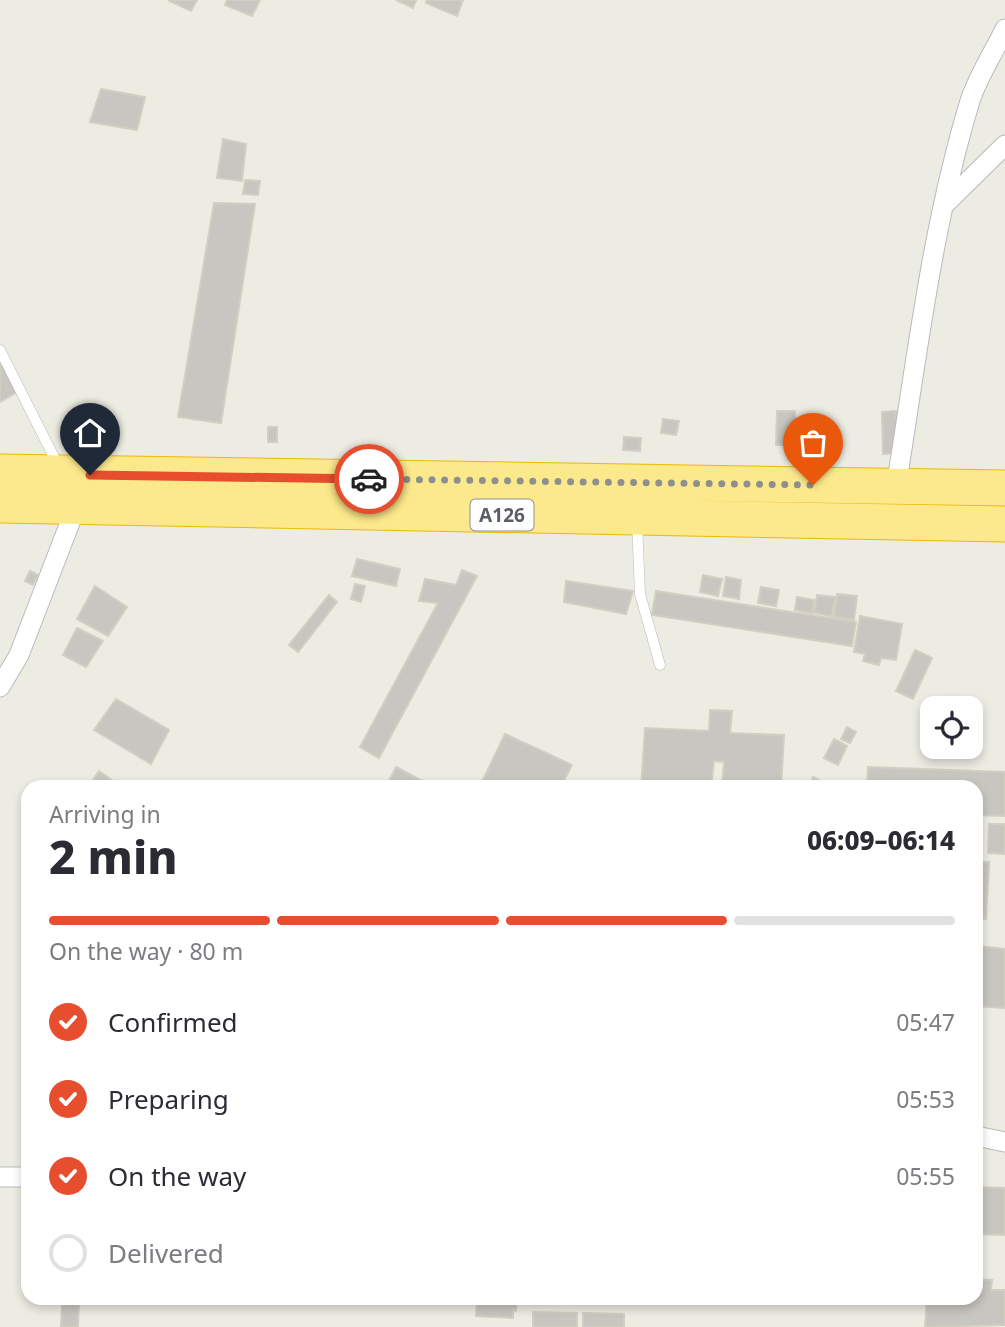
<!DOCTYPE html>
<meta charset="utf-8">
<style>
body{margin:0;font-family:"Noto Sans",sans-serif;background:#f2f2f3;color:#2b2b33;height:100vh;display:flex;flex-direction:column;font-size:26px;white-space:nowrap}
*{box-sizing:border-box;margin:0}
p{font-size:23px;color:#7c7c81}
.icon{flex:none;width:38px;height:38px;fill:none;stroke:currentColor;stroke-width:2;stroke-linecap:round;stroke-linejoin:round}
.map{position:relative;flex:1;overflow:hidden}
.side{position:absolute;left:21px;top:780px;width:962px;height:525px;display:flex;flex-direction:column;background:#fff;border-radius:21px;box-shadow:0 4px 10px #0003}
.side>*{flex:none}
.tools{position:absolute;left:920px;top:696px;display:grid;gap:14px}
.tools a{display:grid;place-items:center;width:63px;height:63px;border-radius:14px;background:#fff;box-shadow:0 4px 10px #0003;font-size:35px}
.pin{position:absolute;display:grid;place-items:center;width:60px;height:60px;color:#fff;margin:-72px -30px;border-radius:50% 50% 50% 0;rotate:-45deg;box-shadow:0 0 7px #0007}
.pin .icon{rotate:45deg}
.courier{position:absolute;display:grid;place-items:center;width:70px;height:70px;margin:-35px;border:5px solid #e74e2e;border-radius:50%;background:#fff;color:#222;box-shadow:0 2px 9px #0007}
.overview em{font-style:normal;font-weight:800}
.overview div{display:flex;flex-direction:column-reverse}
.overview{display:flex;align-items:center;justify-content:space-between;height:119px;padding:0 28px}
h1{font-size:46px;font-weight:800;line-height:52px}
.bar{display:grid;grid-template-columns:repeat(4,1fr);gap:10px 7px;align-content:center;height:84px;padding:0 28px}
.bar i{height:9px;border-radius:5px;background:#e1e1e2}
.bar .current{background:#e74e2e}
.bar p{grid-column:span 4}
ol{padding:0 28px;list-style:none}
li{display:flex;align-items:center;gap:21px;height:77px}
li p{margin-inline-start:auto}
li .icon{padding:7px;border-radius:50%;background:#e74e2e;color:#fff;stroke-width:4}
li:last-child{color:#7c7c81}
li i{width:38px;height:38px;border:4px solid #e1e1e2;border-radius:50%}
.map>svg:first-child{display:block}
.building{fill:#c8c6c0;stroke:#d2cec1;stroke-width:2}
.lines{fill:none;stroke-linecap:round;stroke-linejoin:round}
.lane-casing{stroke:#b8babf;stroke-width:11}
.street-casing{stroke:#b8babf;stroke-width:21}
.highway-casing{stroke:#edb902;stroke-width:37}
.lane{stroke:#fff;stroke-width:10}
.street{stroke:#fff;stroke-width:19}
.highway{stroke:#fce98b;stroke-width:35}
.done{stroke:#8e908f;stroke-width:7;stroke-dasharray:0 12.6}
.route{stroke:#e74e2e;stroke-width:9}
.labels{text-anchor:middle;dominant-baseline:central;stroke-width:7;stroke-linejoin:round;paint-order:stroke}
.shield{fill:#fff;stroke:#8c8e92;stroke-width:2}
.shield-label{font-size:19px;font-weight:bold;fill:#5b5e63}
</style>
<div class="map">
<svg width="1005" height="1327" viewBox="0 0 1005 1327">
<rect width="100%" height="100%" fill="#edece2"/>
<path class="building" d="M168,0H197L191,11Z
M227,0H260L252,16L225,5Z
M396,0H416L413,8Z
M427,0H463L457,16L426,3Z
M101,89L145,97L137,130L90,122Z
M223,139L246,144L242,181L217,178Z
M245,180L260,181L258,195L243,194Z
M214,203L255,204L221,423L178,417Z
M0,359L19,391L0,402Z
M777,411H795L794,445H776Z
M896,411L897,453L883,454L882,412Z
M663,419L679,421L676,435L661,433Z
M268,427H277V442H268Z
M624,437L641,438L640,451L623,450Z
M357,559L400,569L396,586L352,576Z
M462,570L477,576L379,758L360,747L438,603L419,601L425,579L456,585Z
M30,571L38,575L33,585L25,581Z
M703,575L722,579L718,596L700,592Z
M726,577L741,580L739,599L723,596Z
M566,581L633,591L626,614L564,602Z
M355,584L365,586L361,602L351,599Z
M95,586L127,607L108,636L77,619Z
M761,587L779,590L776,606L758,603Z
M656,591L856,622L852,646L652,615Z
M837,594L857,596L854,620L834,617Z
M329,595L337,602L298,652L289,645Z
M817,595L835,597L832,616L814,613Z
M797,597L814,600L812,613L795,610Z
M860,616L902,624L896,660L881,658L879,665L863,661L865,654L854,652Z
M77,628L103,641L86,667L63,655Z
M915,650L932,658L913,699L896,691Z
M116,699L169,730L151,764L94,730Z
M710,710L732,711L730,733L784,735L781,788H722L724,762L714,761L711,788H641L645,728L709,731Z
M847,727L856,732L850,743L841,739Z
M505,734L572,765L560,788H479Z
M834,739L847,746L838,765L824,758Z
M396,767L434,787V788L387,785Z
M868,767L1005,772V816L976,815V788H867Z
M99,771L123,788H88Z
M813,777L826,784L825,788H809Z
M989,824H1005V854L988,853Z
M976,862H989L986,919L976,918Z
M978,946L1005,949V1008L976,1006Z
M976,1187L1005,1188V1235L976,1234Z
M976,1279L992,1280L991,1290H1005V1325L925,1327L927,1298H976Z
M477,1298H517L516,1311L513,1310V1318L476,1316Z
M62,1303H79L78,1327H61Z
M533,1312L577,1313V1327H533Z
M583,1313L624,1314V1327H583Z"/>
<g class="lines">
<g class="lane-casing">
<path id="lane" d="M0,350L58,465
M637,522L640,594L660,665"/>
</g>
<g class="street-casing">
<path id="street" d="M946,203L1005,145
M896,487C917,357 932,226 970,101C978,76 994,52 1005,29
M0,687L19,655L76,507
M976,1136L1005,1142
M0,1177H28"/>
</g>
<g class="highway-casing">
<path id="highway" d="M0,472L1005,488
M0,505L1005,524"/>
</g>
<use href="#lane" class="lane"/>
<use href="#street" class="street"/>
<use href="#highway" class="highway"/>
</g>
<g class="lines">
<path class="done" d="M369,479L813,485"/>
<path class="route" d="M90,475L369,479"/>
</g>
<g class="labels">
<rect class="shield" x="470.5" y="499.5" width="63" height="31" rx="5"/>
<g class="shield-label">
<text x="502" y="515">A126</text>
</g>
</g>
</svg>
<div class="tools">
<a><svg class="icon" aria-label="locate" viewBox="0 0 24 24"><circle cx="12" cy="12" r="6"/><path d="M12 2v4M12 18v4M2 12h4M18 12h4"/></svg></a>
</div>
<div class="pin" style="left:813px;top:485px;background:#ea580c"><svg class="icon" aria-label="bag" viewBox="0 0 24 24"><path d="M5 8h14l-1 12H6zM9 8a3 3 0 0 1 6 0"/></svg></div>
<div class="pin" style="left:90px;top:475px;background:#1f2937"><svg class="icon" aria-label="home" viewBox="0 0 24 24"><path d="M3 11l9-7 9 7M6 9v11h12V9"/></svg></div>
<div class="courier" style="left:369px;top:479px"><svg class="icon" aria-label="car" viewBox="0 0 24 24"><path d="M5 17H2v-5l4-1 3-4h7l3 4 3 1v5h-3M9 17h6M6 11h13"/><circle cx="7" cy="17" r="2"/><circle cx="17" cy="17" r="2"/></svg></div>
<section class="side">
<div class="overview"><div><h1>2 min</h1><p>Arriving in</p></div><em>06:09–06:14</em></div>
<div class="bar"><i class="current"></i><i class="current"></i><i class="current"></i><i></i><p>On the way · 80 m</p></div>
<ol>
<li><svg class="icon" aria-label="check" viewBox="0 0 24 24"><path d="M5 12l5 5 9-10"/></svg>Confirmed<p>05:47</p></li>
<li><svg class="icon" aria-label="check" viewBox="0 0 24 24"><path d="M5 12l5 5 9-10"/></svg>Preparing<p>05:53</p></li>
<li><svg class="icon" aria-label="check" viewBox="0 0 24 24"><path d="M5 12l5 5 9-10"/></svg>On the way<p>05:55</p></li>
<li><i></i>Delivered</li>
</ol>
</section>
</div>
